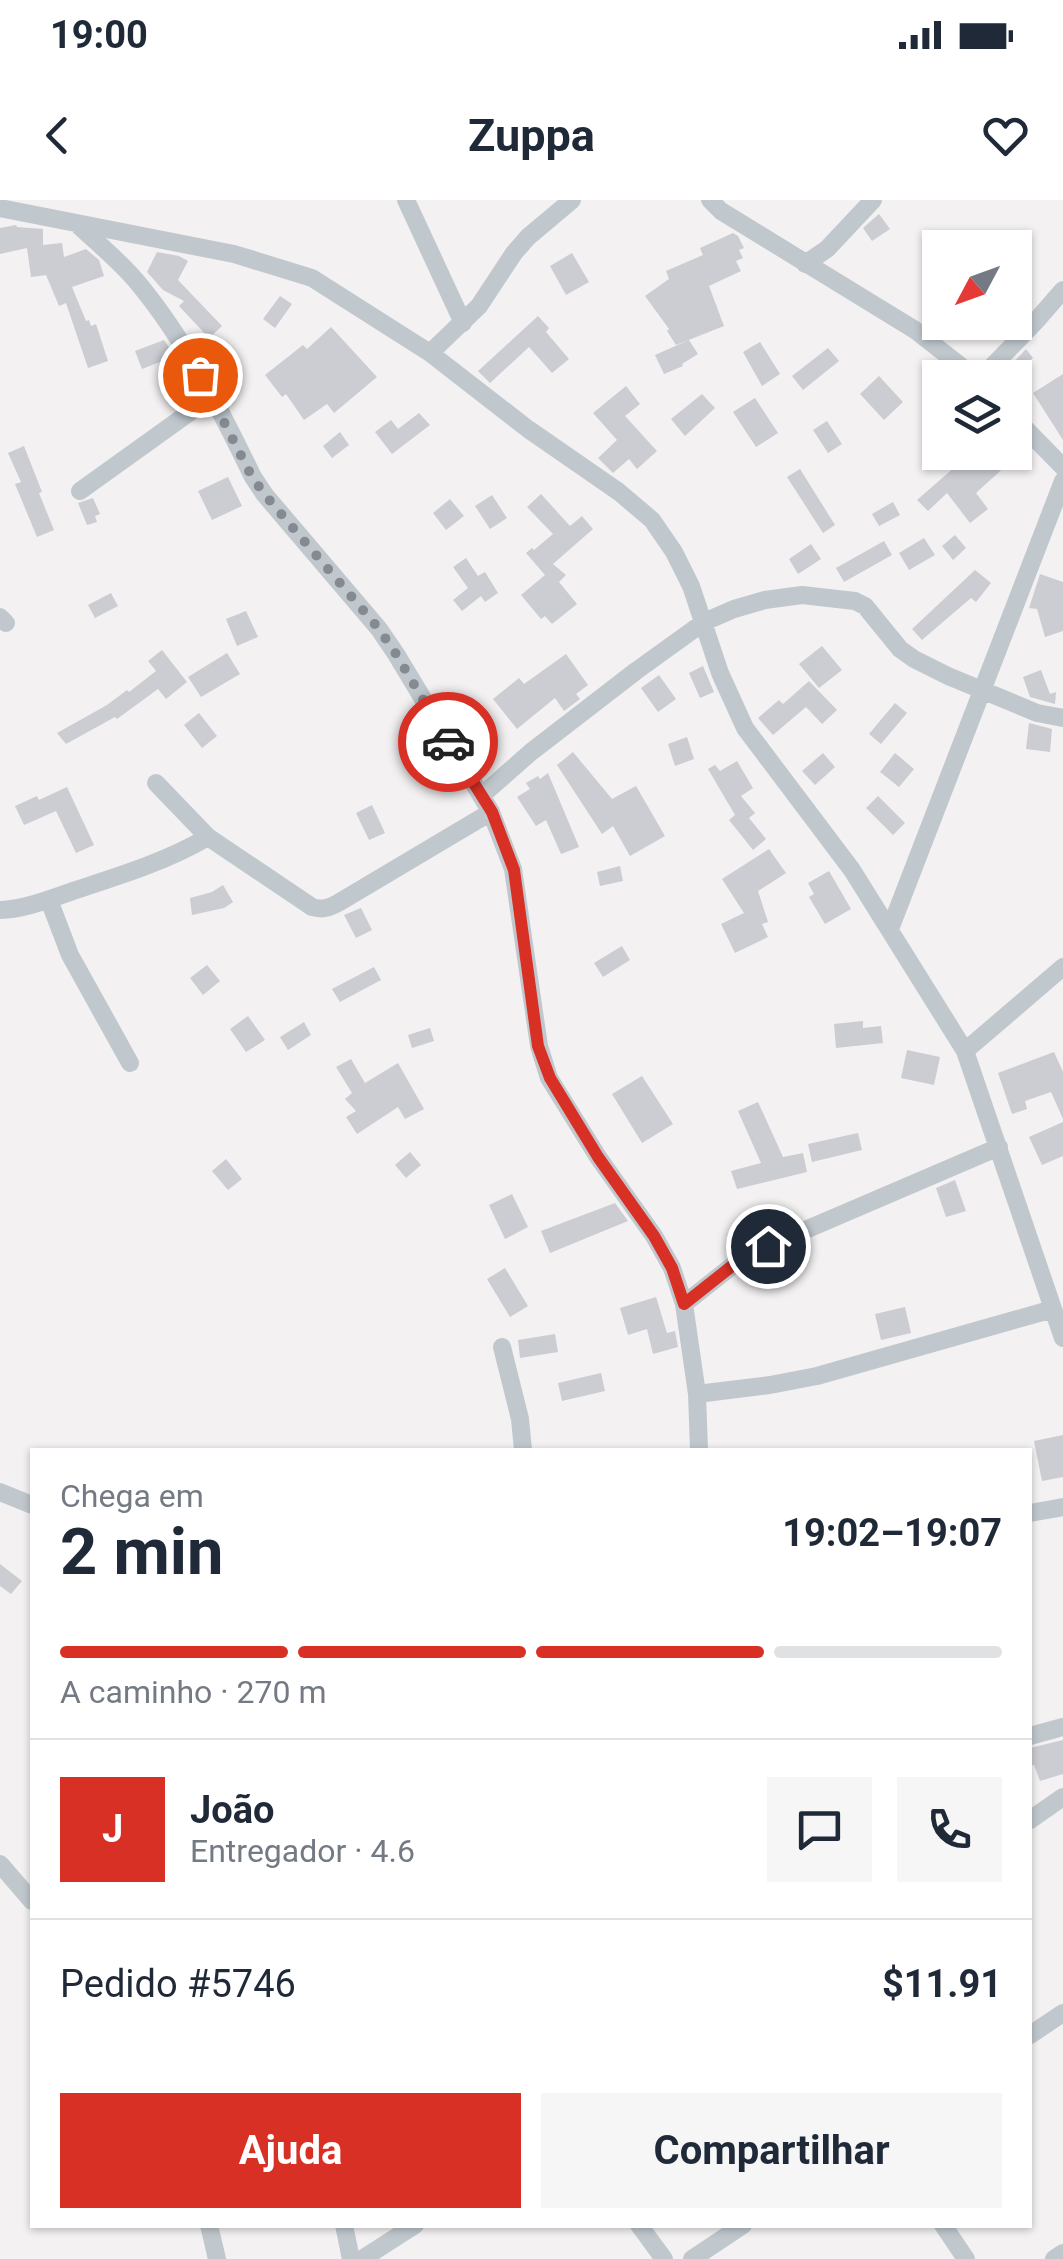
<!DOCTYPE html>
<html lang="pt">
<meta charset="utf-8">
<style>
body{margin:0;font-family:Roboto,sans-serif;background:#f6f6f7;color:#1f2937;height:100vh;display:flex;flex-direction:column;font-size:38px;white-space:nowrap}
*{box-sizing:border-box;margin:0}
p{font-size:32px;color:#747a83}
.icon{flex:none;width:55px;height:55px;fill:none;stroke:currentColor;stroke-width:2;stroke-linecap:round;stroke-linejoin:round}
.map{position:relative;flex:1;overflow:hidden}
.panel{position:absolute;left:30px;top:1248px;width:1002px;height:780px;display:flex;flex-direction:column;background:#fff;border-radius:0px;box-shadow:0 2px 8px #0004}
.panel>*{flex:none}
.needle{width:65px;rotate:229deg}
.controls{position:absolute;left:922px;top:30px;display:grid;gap:20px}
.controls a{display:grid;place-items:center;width:110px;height:110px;border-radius:0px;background:#fff;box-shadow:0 2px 8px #0004;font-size:50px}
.pin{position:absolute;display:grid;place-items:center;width:85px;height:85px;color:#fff;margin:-42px;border:5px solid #fff;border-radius:50%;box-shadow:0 2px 10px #0007}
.courier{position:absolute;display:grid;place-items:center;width:100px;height:100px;margin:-50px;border:8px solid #d93025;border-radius:50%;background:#fff;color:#222;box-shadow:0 2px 12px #0007}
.overview em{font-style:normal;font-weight:700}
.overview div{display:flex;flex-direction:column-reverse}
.overview{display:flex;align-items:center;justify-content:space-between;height:170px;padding:0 30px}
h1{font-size:65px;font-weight:700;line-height:75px}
.bar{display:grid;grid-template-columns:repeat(4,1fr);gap:15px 10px;align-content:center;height:120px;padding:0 30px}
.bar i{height:12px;border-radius:8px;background:#e0e1e3}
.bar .selected{background:#d93025}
.bar p{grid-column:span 4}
.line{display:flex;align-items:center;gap:25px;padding:0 30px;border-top:2px solid #e0e1e3}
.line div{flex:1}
.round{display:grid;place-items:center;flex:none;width:105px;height:105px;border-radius:0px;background:#f6f6f7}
.cta{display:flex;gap:20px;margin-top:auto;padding:20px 30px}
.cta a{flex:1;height:115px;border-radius:0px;background:#d93025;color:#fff;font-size:40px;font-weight:700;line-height:115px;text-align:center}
.cta a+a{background:#f6f6f7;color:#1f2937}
.status{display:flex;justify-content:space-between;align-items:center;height:70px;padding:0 50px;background:#fff;direction:ltr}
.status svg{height:28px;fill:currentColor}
header{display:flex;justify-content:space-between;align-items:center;height:130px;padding:0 30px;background:#fff;font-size:45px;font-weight:700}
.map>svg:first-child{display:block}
.building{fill:#cbcdd3}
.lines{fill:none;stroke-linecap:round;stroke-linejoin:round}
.minor{stroke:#c0c8ce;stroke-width:18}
.done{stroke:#858a91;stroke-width:10;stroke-dasharray:0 18}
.route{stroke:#d93025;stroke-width:12}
</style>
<div class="status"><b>19:00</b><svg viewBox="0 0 49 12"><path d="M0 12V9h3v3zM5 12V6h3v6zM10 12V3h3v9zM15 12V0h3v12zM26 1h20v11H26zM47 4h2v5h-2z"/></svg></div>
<header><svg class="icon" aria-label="back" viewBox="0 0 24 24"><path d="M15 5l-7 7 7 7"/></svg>Zuppa<svg class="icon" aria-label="heart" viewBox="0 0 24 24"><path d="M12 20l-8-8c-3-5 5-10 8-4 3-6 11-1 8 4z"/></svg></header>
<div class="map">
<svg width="1063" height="2059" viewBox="0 0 1063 2059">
<rect width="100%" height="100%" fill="#f3f1f1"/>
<path class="building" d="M879,14L890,29L872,41L863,28Z
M16,25L17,27L43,29V45L62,43L64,57L86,49L99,60L104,76L72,87L86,121L89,120L91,126L96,124L108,161L88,168L66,103L59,106L46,75L31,77L27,48L0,54V28Z
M733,33L738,36L744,48L739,50L743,58L736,61L741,71L709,86L724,126L676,145L667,131L669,129L645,96L669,79L666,71L703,55L700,48Z
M157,52L179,56L188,61L178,80L222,126L209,138L179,106L184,101L163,90L147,72Z
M572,53L589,82L566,95L550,66Z
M280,96L292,104L275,128L263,119Z
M538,116L549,128L546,132L569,159L552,173L529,147L490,183L478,171Z
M331,127L377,177L334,213L327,204L304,220L286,194L282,197L265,175L303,145L307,149Z
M164,140L175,156L142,169L135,151Z
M689,140L698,154L682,164L683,166L664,174L655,155Z
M760,142L780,174L762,186L743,152Z
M828,148L839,161L803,190L792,176Z
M1026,149L1033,158L1012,178H999Z
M1063,174V240L1033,193Z
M879,176L903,202L884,220L860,194Z
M626,186L640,204L625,216L657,251L637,269L629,259L613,273L598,258L617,240L593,213Z
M702,194L715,208L685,236L671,219Z
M755,198L778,233L756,247L733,212Z
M419,213L430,225L392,254L375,232L391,220L398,229Z
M827,221L842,244L828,253L813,230Z
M340,232L349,245L332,258L323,246Z
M24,246L42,292L39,293L54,330L37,337L15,284L21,282L8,253Z
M972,252H1021L976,293L988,309L970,323L947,293L928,311L917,300Z
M800,269L835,325L823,333L787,277Z
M228,277L242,306L212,320L198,291Z
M541,294L570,326L582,316L593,329L553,364L566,375L559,382L577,404L552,424L545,416L541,419L521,395L545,375L526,353L532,348L534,350L553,334L527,307Z
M492,295L507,318L490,329L475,306Z
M93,298L100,314L95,316L97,322L87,325L78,303Z
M450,299L464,316L446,330L433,313Z
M893,302L900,315L879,326L872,314Z
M955,335L966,348L953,360L942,346Z
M924,338L935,355L909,370L899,353Z
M884,341L892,355L844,382L836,368Z
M811,344L821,359L798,374L789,359Z
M466,358L478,376L485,372L498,393L485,402L481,396L462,411L453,400L468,388L453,367Z
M975,370L991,383L976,402L971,398L922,440L912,429Z
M1040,374L1063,382V431L1045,437L1037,409L1029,408Z
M111,393L118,406L95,418L88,405Z
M246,411L258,437L237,446L226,419Z
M822,446L842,470L819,488L799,464Z
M162,450L187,482L166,499L158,489L117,519L115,517L66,544L57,533L107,505L127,490L129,492L156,471L148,461Z
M227,453L240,474L201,497L188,477Z
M566,454L588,485L576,494L580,499L564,511L555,498L517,529L493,499L519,478L524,484Z
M703,466L714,492L700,498L689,473Z
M1041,470L1050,494L1056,492L1055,504L1030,497L1023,477Z
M659,475L676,499L658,512L641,488Z
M809,481L837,510L822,524L806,507L773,535L758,518L779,500L783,504Z
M895,503L907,513L881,544L869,534Z
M199,513L217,536L202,548L184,525Z
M1029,523L1052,529L1050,552L1026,549Z
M687,537L694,559L675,566L668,544Z
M573,552L612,599L636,586L665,636L630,656L613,626L602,634L557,565Z
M823,553L835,567L815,585L802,571Z
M895,553L914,569L899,587L880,572Z
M737,561L753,588L741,596L755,613L749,618L766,639L753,650L729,620L735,615L708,569L715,565L720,571Z
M548,573L579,647L561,654L546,620L536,626L517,597L530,589L526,583L538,576L540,579Z
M67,587L94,645L76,653L56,611L24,625L15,606L37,596L39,600Z
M878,596L905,623L893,635L866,608Z
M372,605L385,633L369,640L356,613Z
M769,649L786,673L758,691L768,722L762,724L768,737L735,753L721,724L744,713L722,679Z
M620,666L623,681L600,686L597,672Z
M829,671L851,709L825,724L809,697L814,694L808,683Z
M223,685L233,702L224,708L192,715L190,698L212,692Z
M361,708L372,730L356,738L344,715Z
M622,746L630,760L603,777L594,763Z
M207,765L220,781L203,795L190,778Z
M374,767L381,780L340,802L332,789Z
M248,816L265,840L246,852L230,829Z
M863,821V828L881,826L883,843L836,848L834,824Z
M304,822L311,835L288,850L280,837Z
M430,828L434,841L412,848L408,835Z
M907,850L940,857L934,885L901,878Z
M1054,852L1063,872V919L1051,892L1025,901L1027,909L1012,914L998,873Z
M351,859L365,883L398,863L424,909L405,919L398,907L357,934L346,917L356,911L345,899L352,893L336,867Z
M642,876L673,924L642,943L612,894Z
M758,902L783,957L803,953L807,972L737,989L731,971L761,963L738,911Z
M1063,922V956L1042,965L1029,937Z
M858,933L862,950L812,962L808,944Z
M410,952L421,965L406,978L395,965Z
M226,959L242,979L228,990L212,971Z
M955,980L966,1011L946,1017L936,988Z
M512,994L528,1027L505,1039L489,1005Z
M615,1003L628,1021L550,1053L541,1031Z
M505,1068L528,1106L510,1117L487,1079Z
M656,1097L667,1133L675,1131L678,1147L653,1154L647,1129L628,1135L620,1108Z
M905,1107L911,1133L881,1140L875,1114Z
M555,1134L558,1152L520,1158L518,1140Z
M601,1173L605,1191L562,1201L558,1183Z
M1063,1235V1277L1042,1281L1034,1241Z
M0,1364L22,1381L11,1394L0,1386Z
M1063,1540V1574L1040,1581L1034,1565L1030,1566V1548Z"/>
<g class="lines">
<path class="minor" d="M406,0L463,123
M710,0L721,11L915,130L976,178
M0,8L234,54L312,78L430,153L528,229L619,292L652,320L674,352L691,386L720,473L745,528L852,670L965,851L1063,1138
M76,23C97,43 120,61 138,83C186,141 220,209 253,277L265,295L379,429L396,454L491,612L513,669L539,846L549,878L598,957L654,1036L672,1068L684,1104L697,1194L699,1250
M805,64L827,49L873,0
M430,153L479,106L514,53L528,37L572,0
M981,178L1036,121L1063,90
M1015,218L1063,267
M80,291L211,197
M0,417L6,423
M156,583L208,637L312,707C322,710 329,708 338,703L491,612
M481,596L531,552L636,471L704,422L734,409L765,400L802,395L855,401L865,406L900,449L914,459L948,476L1037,513L1063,518
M49,700L70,755L130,863
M0,710C26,709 52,698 76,690C122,675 167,661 208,637
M890,729L1063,281
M965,851L1063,767
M684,1104L732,1066L768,1046L999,947
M502,1147L520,1219L523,1250
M697,1194L770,1185L817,1176L1053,1109
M0,1292L32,1305
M1030,1313L1063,1307
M1030,1536L1063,1527
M1030,1620L1063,1597
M0,1664L32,1701
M1030,1835L1063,1813
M209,2025L217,2059
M344,2025L351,2059
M639,2025L664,2059
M943,2025L966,2059
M362,2059L415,2025
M692,2059L743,2025
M1054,2059L1063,2053"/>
</g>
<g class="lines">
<path class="done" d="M200,175L252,277L265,295L379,429L396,454L448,542"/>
<path class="route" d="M448,542L492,612L514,670L538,846L550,878L598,957L654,1036L672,1068L684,1104L732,1066L768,1046"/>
</g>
</svg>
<div class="controls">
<a><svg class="needle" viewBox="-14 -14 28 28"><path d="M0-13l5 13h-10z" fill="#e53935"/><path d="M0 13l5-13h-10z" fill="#747a83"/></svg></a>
<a><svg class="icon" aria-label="layers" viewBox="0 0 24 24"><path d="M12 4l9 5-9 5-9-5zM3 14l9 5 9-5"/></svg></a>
</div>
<div class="pin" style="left:200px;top:175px;background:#ea580c"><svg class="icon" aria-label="bag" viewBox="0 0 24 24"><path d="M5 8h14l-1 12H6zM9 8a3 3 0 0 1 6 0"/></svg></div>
<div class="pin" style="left:768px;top:1046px;background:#1f2937"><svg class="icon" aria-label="home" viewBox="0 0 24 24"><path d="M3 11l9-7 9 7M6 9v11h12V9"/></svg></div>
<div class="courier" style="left:448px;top:542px"><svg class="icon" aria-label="car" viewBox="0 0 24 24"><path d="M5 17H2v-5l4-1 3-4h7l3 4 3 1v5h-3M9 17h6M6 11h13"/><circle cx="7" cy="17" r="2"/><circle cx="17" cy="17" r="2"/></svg></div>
<section class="panel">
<div class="overview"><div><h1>2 min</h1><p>Chega em</p></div><em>19:02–19:07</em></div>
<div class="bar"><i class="selected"></i><i class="selected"></i><i class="selected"></i><i></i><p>A caminho · 270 m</p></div>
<div class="line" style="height:180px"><b class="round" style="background:#d93025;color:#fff">J</b><div><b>João</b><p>Entregador · 4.6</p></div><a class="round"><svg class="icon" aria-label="chat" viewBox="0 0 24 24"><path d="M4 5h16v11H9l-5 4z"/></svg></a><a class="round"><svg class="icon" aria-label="phone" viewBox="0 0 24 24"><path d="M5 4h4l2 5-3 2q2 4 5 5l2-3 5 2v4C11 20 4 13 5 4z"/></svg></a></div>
<div class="line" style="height:130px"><div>Pedido #5746</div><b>$11.91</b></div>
<div class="cta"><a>Ajuda</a><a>Compartilhar</a></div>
</section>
</div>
